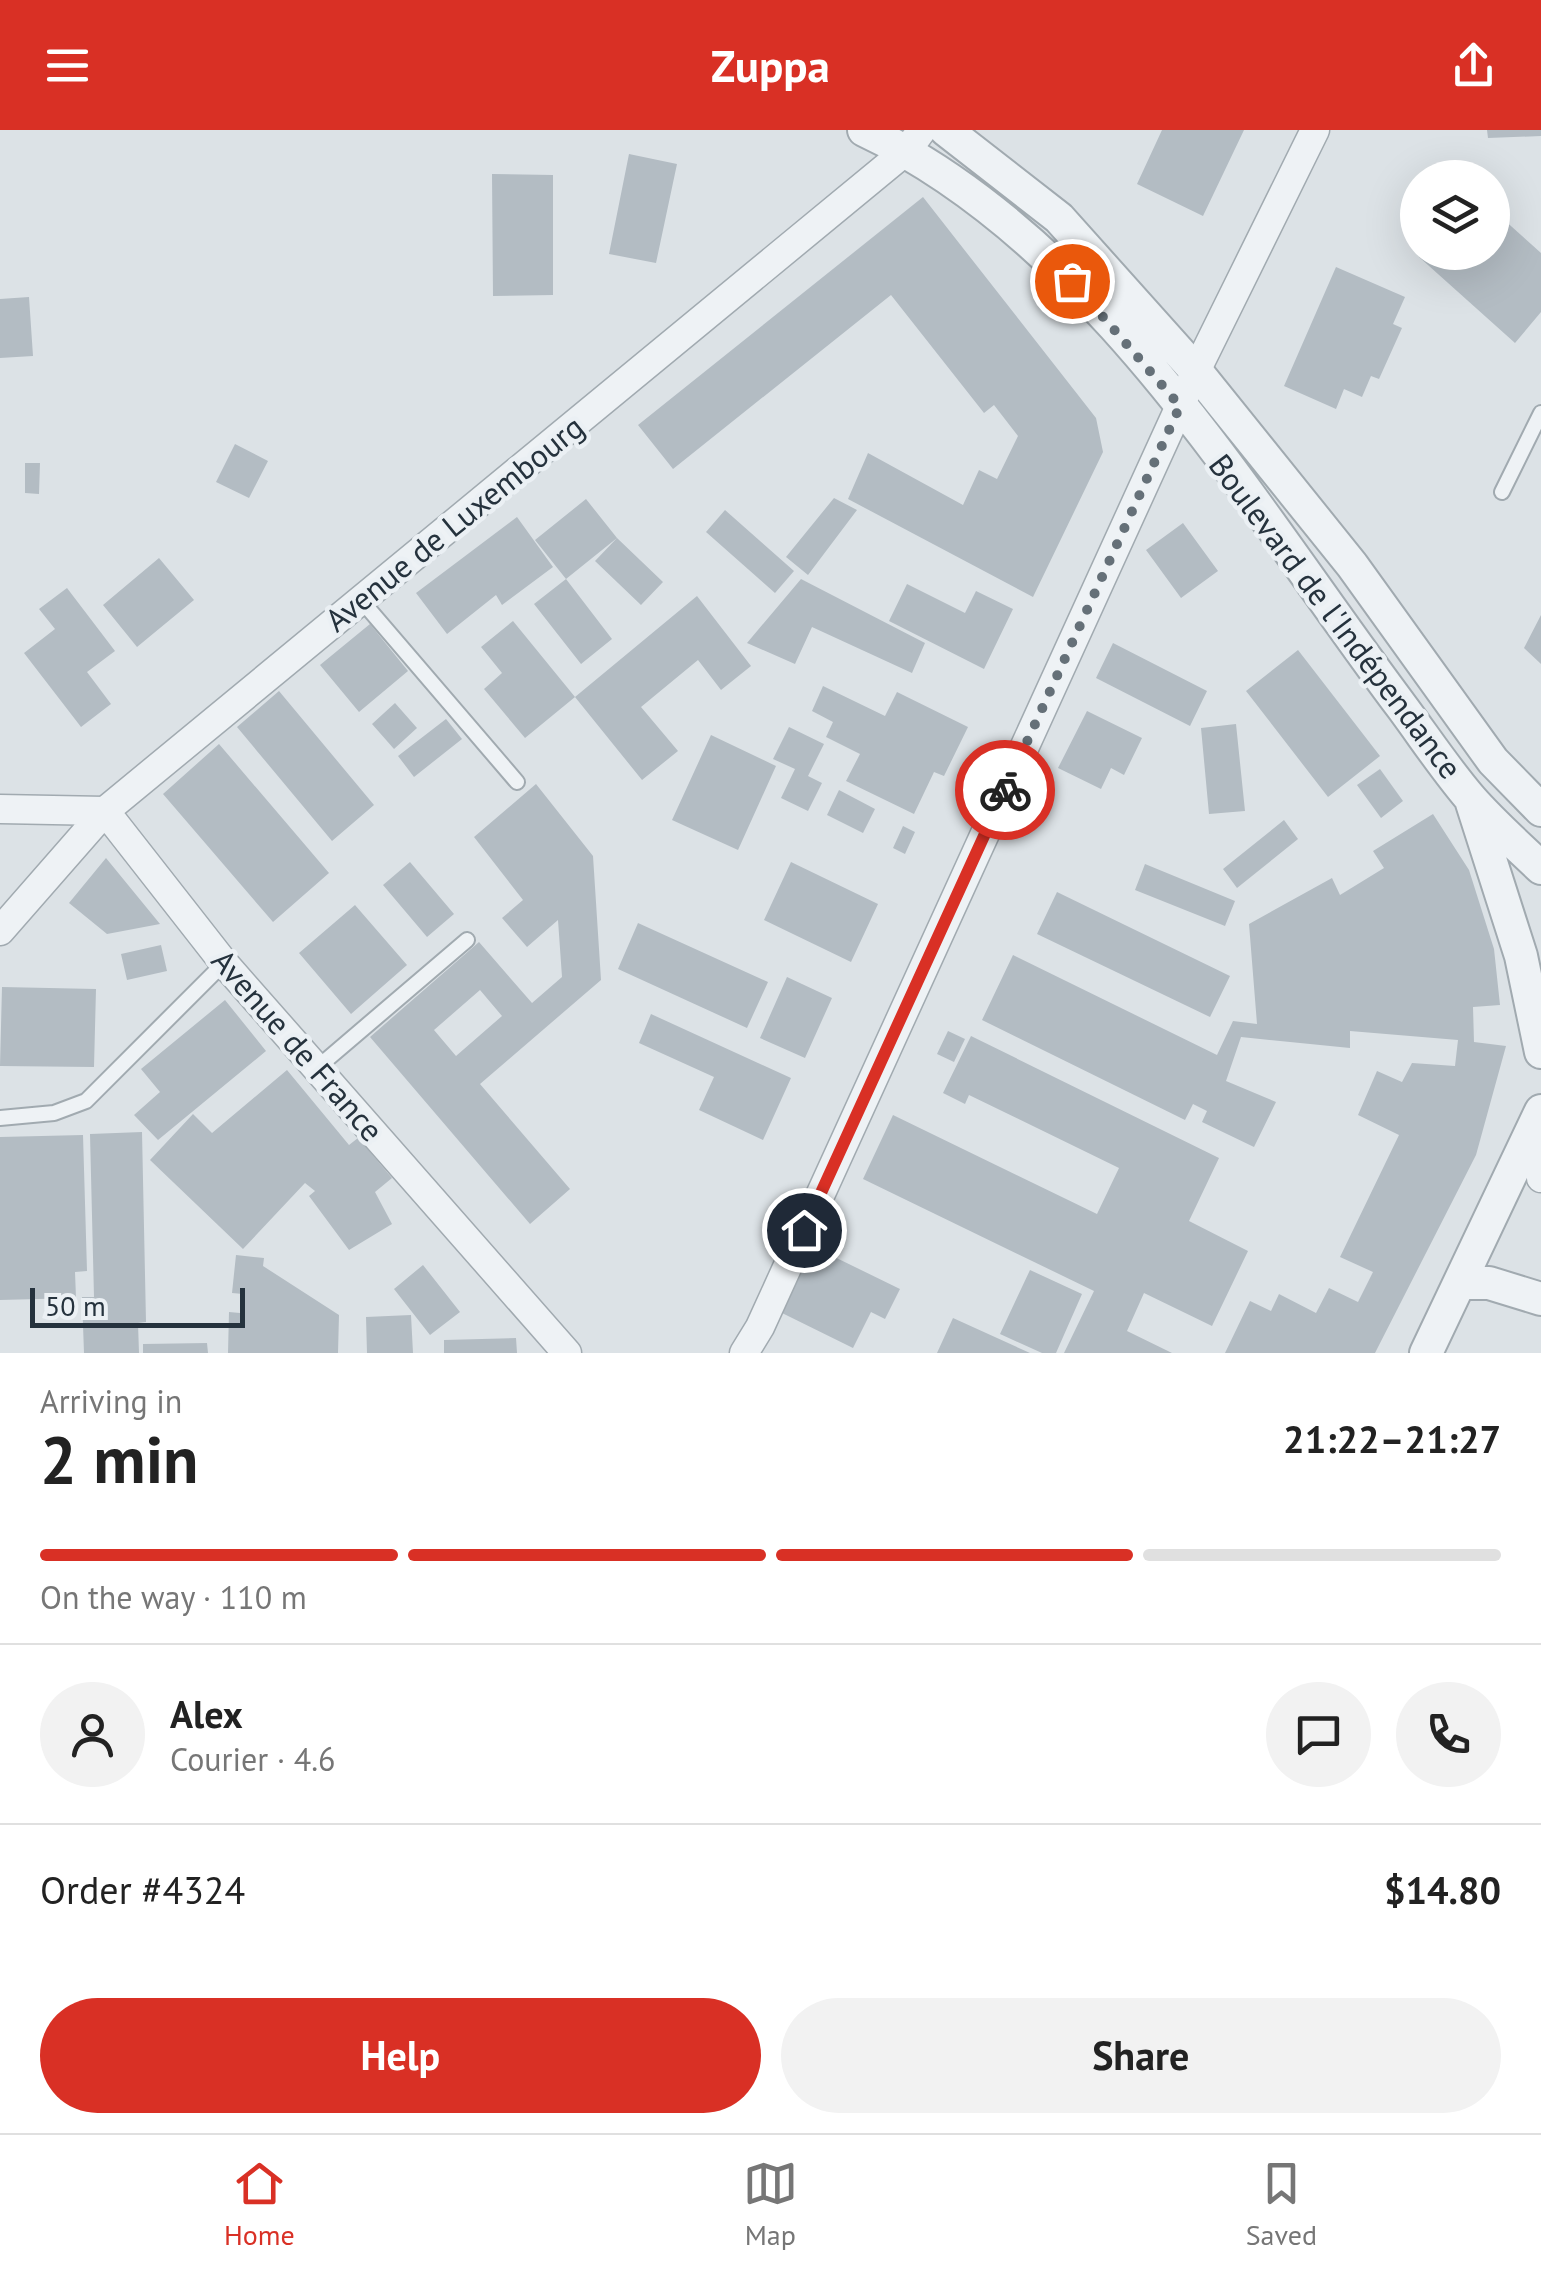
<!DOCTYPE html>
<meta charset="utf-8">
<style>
body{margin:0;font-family:"PT Sans",sans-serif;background:#f2f2f2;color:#222;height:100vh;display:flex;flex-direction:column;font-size:38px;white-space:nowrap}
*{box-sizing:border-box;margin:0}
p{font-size:32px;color:#767676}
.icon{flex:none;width:55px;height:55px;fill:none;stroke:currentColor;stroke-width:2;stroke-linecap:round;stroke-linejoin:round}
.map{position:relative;height:1223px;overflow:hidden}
.drawer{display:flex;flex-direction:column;background:#fff;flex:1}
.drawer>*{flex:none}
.buttons{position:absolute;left:1400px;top:30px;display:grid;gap:20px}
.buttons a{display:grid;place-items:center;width:110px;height:110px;border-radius:50%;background:#fff;box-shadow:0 10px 40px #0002;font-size:50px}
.scale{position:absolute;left:30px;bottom:25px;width:215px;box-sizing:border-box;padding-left:10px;border:5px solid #25323d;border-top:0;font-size:28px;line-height:35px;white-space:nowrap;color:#25323d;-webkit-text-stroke:8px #ebf0f4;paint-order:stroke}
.pin{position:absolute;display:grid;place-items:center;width:85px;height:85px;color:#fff;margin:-42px;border:5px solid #fff;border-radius:50%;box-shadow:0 2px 10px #0007}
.courier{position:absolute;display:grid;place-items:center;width:100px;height:100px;margin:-50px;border:8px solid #d93025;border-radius:50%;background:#fff;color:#222;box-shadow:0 2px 12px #0007}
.summary em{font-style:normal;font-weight:700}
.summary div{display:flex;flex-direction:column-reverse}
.summary{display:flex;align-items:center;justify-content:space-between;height:170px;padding:0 40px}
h1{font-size:65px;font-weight:700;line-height:75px}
.bar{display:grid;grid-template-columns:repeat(4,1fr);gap:15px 10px;align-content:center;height:120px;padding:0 40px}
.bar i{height:12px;border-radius:8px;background:#e0e0e0}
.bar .active{background:#d93025}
.bar p{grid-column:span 4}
.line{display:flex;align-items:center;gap:25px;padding:0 40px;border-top:2px solid #e0e0e0}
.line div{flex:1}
.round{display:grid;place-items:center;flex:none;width:105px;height:105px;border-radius:52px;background:#f2f2f2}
.cta{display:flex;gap:20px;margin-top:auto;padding:20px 40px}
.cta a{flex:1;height:115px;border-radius:60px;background:#d93025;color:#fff;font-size:40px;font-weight:700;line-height:115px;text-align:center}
.cta a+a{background:#f2f2f2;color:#222}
header{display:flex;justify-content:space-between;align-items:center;height:130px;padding:0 40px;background:#d93025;color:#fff;font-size:45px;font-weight:700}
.tab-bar{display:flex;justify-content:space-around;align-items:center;height:140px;border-top:2px solid #e0e0e0;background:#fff;font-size:28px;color:#767676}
.tab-bar a{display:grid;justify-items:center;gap:5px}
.tab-bar .active{color:#d93025}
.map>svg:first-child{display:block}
.building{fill:#b3bcc3;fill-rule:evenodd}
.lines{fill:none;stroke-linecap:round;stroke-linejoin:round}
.service-casing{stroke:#a1aab0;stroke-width:18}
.minor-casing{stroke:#a1aab0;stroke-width:31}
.tertiary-casing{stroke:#a1aab0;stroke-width:36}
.service{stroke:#eef2f5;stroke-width:14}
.minor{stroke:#eef2f5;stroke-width:28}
.tertiary{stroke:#eef2f5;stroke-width:32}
.done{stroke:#657078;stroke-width:10;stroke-dasharray:0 18}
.route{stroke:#d93025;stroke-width:12}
.labels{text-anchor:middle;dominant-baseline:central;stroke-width:9;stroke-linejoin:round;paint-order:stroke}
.street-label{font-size:32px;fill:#25323d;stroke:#ebf0f4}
</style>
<header><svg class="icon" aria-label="menu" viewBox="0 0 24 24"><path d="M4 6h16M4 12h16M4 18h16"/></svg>Zuppa<svg class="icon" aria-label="share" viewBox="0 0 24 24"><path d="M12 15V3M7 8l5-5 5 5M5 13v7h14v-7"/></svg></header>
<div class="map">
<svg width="1541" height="1223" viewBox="0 0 1541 1223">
<rect width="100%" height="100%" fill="#dce2e6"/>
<path class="building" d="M1162,0H1244L1203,86L1137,54Z
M1487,0H1541V6L1488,8Z
M629,24L677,34L656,133L609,124Z
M492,44L553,45V165L493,166Z
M923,67L1096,288L1103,322L1033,467L848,369L868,323L963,375L979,340L997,349L1018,306L994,275L984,283L891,165L673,339L638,295Z
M1492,79L1541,123V182L1515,213L1419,127L1423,122H1492Z
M1336,137L1405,167L1393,194L1402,198L1379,249L1371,246L1362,267L1344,259L1336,279L1284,256Z
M29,167L33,226L0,228V169Z
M235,314L268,331L249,368L216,352Z
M25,333H40L39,364L25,363Z
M834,368L857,380L808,445L786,427Z
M586,369L617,408L566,449L535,410Z
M725,380L794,441L775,463L706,402Z
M517,387L553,437L502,475L496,465L447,504L416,463Z
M1183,393L1218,441L1181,468L1146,420Z
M617,408L663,452L641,475L595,431Z
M159,428L194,470L137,517L103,475Z
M566,449L612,509L581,534L534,474Z
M801,449L925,513L912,543L812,497L795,534L747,513Z
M907,454L965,483L976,461L1013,479L984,539L889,491Z
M67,458L115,521L87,542L111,574L81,597L24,523L55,499L39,479Z
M697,466L751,536L721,560L698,530L641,577L678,621L642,650L575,567L525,608L484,559L502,543L481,517L513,491L575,567Z
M1541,485V534L1524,518Z
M370,494L408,541L359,582L320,535Z
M1113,513L1207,561L1190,596L1096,548Z
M1298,520L1380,626L1328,667L1246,561Z
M823,556L885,586L897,562L968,597L944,646L934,642L914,684L846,651L860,624L826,607L833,592L812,581Z
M279,561L374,675L332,711L237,597Z
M395,573L417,598L394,619L372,594Z
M1087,581L1142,608L1124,645L1111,638L1101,659L1058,638Z
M446,589L462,609L414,647L398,626Z
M1236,594L1245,681L1209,684L1201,598Z
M789,597L824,614L808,646L822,653L808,681L781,668L795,639L773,629Z
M711,605L776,636L738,720L672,690Z
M219,614L329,743L273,792L163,664Z
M1380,639L1403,671L1381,688L1357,655Z
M536,654L593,726L601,850L480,954L570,1059L530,1094L370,907L479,812L532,873L562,847L558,790L527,817L502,788L523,770L474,707ZM480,860L502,886L456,926L434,900Z
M839,660L875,679L863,703L827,685Z
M1433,684L1469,740L1494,819L1500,875L1473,877L1474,912L1506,916L1476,1025L1375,1223H1225L1250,1171L1271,1181L1279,1164L1316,1183L1329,1158L1358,1172L1373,1142L1340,1127L1399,1005L1358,985L1377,941L1402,952L1412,933L1455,936L1458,910L1350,901V918L1241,907L1226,951L1276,972L1254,1017L1202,992L1207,981L1193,974L1185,990L982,890L1013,825L1217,925L1233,891L1257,894L1249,794L1332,748L1340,765L1384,738L1373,721Z
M1284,690L1298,709L1237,758L1223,739Z
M903,696L915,702L905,724L893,718Z
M106,728L160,794L107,804L69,773Z
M410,732L454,784L427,807L383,755Z
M791,732L878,774L851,832L764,790Z
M1145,734L1235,771L1225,796L1135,760Z
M1057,762L1230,846L1210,887L1037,804Z
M355,775L407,835L351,884L299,823Z
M638,793L768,852L747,898L618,839Z
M161,815L167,841L127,850L121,824Z
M787,847L832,868L805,928L760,908Z
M2,857L96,859L94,937L0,936Z
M225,870L266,921L158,1010L134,985L160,962L141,939Z
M651,884L791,948L763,1010L699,980L714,947L639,913Z
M948,901L965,909L954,932L937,924Z
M971,906L1219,1028L1189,1091L1248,1121L1212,1196L1144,1163L1127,1201L1172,1223H1064L1094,1161L863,1049L893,985L1097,1084L1119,1038L969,965L965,974L943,963Z
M287,940L349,1015L358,1008L392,1048L375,1062L392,1094L349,1120L309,1066L315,1061L305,1053L243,1119L150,1030L193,984L212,1003Z
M142,1002L146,1192L138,1193L139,1223H84L82,1167H94L90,1004Z
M83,1005L87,1141L75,1142L76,1168L0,1170V1007Z
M814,1117L900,1159L885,1189L871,1182L853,1218L782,1183Z
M236,1125L264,1128L263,1136L339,1185L338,1223H228L229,1182L240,1183L243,1164L232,1163Z
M423,1135L460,1182L430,1205L394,1159Z
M1030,1140L1082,1164L1056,1223H1042L1000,1204Z
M411,1185L413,1223H367L366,1187Z
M953,1188L1030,1223H937Z
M516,1208L517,1223H444V1210Z
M207,1213L208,1223H143V1214Z"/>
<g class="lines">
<g class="service-casing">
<path id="service" d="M1502,362L1541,283
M361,470L517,652
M317,938L467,810
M0,988L54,983L86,971L224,833"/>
</g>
<g class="minor-casing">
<path id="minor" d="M0,679L105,681L224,833L567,1223
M0,801L105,681L907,20L922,0
M1538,989L1541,1048
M744,1223L760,1197L1196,241L1315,0"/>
</g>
<g class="tertiary-casing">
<path id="tertiary" d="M864,0C1099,111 1250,375 1402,577C1425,608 1446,640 1471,669C1492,693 1518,716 1541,738
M946,0L1059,88L1196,241L1352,435L1493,631L1541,680
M1472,673L1521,826L1541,922
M1461,1153H1489L1541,1169
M1426,1223L1541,981"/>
</g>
<use href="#service" class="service"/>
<use href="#minor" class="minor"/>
<use href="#tertiary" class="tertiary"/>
</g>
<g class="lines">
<path class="done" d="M1005,660L1180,276L1072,151"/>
<path class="route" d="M804,1100L1005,660"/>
</g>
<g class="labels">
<g class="street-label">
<text transform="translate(454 393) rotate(-39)">Avenue de Luxembourg</text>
<text transform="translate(1336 486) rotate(53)">Boulevard de l'Indépendance</text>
<text transform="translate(298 915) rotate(49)">Avenue de France</text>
</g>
</g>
</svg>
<div class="buttons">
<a><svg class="icon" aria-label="layers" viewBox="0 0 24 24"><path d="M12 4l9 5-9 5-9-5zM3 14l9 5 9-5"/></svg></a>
</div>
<div class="scale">50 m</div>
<div class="pin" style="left:1072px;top:151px;background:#ea580c"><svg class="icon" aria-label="bag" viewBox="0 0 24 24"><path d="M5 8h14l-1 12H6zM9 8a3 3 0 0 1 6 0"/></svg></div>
<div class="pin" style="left:804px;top:1100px;background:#1f2937"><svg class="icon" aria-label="home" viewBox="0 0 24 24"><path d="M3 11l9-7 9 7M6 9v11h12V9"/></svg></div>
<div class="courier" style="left:1005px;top:660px"><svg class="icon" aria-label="bike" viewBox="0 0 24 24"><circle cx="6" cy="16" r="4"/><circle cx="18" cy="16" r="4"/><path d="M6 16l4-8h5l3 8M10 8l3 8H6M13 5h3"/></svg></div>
</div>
<section class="drawer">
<div class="summary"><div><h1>2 min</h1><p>Arriving in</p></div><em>21:22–21:27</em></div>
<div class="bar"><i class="active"></i><i class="active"></i><i class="active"></i><i></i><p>On the way · 110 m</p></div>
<div class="line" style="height:180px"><a class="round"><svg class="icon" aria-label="person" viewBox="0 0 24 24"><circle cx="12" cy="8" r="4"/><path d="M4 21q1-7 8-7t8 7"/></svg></a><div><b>Alex</b><p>Courier · 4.6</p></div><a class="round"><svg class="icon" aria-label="chat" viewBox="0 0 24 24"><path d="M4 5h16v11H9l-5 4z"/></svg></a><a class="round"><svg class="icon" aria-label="phone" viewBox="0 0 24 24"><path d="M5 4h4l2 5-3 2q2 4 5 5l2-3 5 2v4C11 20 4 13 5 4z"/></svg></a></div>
<div class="line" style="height:130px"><div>Order #4324</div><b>$14.80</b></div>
<div class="cta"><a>Help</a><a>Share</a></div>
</section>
<nav class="tab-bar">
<a class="active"><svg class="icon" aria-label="home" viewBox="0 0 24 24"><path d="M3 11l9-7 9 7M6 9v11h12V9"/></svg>Home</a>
<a><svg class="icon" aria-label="map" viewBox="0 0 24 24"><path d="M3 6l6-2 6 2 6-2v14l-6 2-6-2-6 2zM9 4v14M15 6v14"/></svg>Map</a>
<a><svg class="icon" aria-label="saved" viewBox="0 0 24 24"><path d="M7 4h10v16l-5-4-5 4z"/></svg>Saved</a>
</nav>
